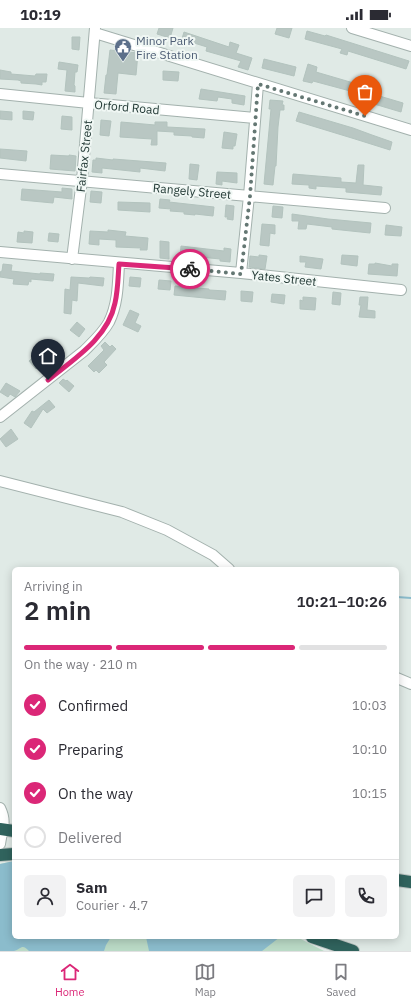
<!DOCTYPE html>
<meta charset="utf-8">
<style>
body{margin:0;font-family:"IBM Plex Sans",sans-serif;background:#f2f2f3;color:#2b2b33;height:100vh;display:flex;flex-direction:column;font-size:15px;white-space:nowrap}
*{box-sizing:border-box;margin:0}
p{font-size:13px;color:#7c7c81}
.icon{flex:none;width:22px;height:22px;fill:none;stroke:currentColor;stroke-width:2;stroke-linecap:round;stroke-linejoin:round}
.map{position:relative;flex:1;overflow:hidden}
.drawer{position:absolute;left:12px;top:539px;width:387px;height:372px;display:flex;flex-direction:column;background:#fff;border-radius:6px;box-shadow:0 2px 10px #0003}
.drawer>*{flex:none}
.pin{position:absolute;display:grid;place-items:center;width:34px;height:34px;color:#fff;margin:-41px -17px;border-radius:50% 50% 50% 0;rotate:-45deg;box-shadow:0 0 4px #0007}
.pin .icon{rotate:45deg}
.courier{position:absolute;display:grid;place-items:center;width:40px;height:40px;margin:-20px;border:3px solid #db2777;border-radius:50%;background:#fff;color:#222;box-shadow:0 1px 5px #0007}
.overview em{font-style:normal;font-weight:600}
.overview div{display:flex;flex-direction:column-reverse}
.overview{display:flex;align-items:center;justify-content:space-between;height:68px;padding:0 12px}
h1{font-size:26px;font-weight:600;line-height:30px}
.bar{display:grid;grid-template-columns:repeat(4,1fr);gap:6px 4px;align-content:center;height:48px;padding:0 12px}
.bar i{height:5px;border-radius:3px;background:#e1e1e2}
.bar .selected{background:#db2777}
.bar p{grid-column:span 4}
.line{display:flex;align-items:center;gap:10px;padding:0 12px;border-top:1px solid #e1e1e2}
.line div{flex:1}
.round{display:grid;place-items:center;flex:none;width:42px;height:42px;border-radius:6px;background:#f2f2f3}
ol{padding:0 12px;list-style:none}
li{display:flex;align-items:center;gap:12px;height:44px}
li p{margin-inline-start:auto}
li .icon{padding:4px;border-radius:50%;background:#db2777;color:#fff;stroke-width:4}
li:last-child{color:#7c7c81}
li i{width:22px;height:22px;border:2px solid #e1e1e2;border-radius:50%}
.status{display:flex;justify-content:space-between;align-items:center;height:28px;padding:0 20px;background:#fff;direction:ltr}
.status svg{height:11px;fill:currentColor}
.tab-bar{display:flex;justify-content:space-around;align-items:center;height:56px;border-top:1px solid #e1e1e2;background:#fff;font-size:11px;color:#7c7c81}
.tab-bar a{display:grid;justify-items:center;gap:2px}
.tab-bar .selected{color:#db2777}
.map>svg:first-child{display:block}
.green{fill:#badac6}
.water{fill:#8bbccc}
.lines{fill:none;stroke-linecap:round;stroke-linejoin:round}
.stream{stroke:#8bbccc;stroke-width:2}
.building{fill:#b9c7c3;stroke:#b3c3be}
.minor-casing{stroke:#a3b1ad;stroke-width:12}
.highway-casing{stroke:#bdc4c2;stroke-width:14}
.minor{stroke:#fff;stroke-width:10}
.highway{stroke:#30635d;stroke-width:12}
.done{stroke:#647773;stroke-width:4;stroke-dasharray:0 7.2}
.route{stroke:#db2777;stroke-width:5}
.labels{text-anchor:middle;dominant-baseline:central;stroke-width:4;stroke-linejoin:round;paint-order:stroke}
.service-label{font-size:12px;fill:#4e5e75;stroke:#f0f7f4;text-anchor:start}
.street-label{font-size:12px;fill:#223935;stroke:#f0f7f4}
</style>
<div class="status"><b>10:19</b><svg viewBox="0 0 49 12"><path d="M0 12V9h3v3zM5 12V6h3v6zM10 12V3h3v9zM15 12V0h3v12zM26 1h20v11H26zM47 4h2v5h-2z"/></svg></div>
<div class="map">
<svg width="411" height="923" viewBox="0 0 411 923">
<rect width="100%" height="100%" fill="#e0eae6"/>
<path class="green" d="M14,833V909H297L324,923H0V836Z"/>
<path class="water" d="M14,833V909H111L106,917L104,923H29C22,915 21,921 14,923C10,923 4,923 0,923V836Z
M146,909H280L262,923H149Z"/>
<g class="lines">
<path class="stream" d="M397,569L411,570"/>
</g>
<path class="building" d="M159,0H173L170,10L157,6Z
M277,0H292L289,10L275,6Z
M307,3L325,8L326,7L409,33L406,41L348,23L347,27L340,25L342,21L305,11Z
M184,4L229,19L230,14L239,17L236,25L252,30L248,42L238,39L241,33L206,23L207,19L194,15L193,18L181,14Z
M72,9H80L79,22L72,21Z
M110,22L138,25L136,47L118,45L116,66L104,65L106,47H107Z
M264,31L296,39L294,48L262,40Z
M59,34L78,37L77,44H75L74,57L75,58V64L65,63L67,42L58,41Z
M308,36L317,39L316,44L357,56L354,64L313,53L312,55L303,53Z
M0,42L11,44V46L35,48L36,46H47L46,54H42V57L36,56L21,55V53L18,52L0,51Z
M163,43L179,44L178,53L163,52Z
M201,61L245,68L244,77L232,75V71L218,69L217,73L199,71Z
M366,64L403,75L401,84L364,73Z
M270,72L283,73L282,77H284V82H280L278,99L276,138H275L273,157L264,156L271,81H269Z
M0,83L12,84V92L0,91Z
M23,83L34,84L33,92L23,91Z
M299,84L353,100L372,107L392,114L390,122L355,111L296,93Z
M62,88L72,89V102L61,101Z
M101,92L111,93L109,108L100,107Z
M121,94L155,97V94H167V99L205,101L204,110L192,109V108L174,107V104L157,103V117H151L152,111L120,109Z
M224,104L237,106L235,118H233V121L222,120Z
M0,121L27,123L26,133L0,130Z
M51,127L69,128V127L76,128L75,143L50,141Z
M96,130L113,132V131L166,135L165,143L140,140V144L102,140V145L92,144L93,132H96Z
M190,136L199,137L197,152L189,151Z
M358,137H364L363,157L382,159L381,167L346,164V160L316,158V161L309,160V157L292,156L293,146L341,150V154L356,155Z
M217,144L237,145V155L222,153V157L216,156Z
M62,160L72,161V171L54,169L53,175L21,172L22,161L62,164Z
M91,163L102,164L101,175L90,174Z
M160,171L170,172L169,174L214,179L213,188L195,186V187L184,186V184L170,183L171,181L159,180Z
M118,174L150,175V184L118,182Z
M226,177L234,178L233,192L227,191L228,189H225Z
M273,178L283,179L282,190L272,189Z
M292,186L328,191L371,195L370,205L332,201V199L307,196L306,201H298L299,193H292Z
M262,196L275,197V206L270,205L269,218L260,217Z
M386,197L402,199L401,208L385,207Z
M108,202L126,204L125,208L148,210L147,222H140L141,220L116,219V212L99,211V217L89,216L90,203L108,204Z
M24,203L33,204L32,215L17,214L18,204L24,205Z
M49,205L59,206L58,214L48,213Z
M160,213L169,214V231L160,230Z
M181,218L224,223V220L231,221L230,234L220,233V231L190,228L189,231L180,230Z
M259,227L267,228L265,241L249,239L250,228L259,229Z
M342,227L358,228L357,238L341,236Z
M300,228L323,231L321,241L305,239L306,234H300Z
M375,235L392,238V236H398L397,248L368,246L369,236H375Z
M3,236L12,237L11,243L40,246V245L54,246L53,253L31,251V254L29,253L28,257L13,256L14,251L0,249V244L2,243Z
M71,249L89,250L90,249L104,250L103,258L78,255L77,273L72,272L71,286L64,285L65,261L70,262Z
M130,249L141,250L140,259L129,258Z
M159,252L171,253L170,262L158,261Z
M175,258L209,261V262L226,263L225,272L174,267Z
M241,263L253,264L252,274L241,273Z
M333,264L341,265L340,277L332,276Z
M272,266L285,267L284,276L271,274Z
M303,269L316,270L315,282L300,281V272L303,273Z
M360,269H368L367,282L375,283V290L359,289L361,277H359Z
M130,282L139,286L135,295L141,298L138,304L123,297Z
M77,294L85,301L79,309L70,302Z
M105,314L110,319L112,317L116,321L104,334L107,337L99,345L96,342L94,344L88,338L104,322L101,318Z
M44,320L51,328L36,341L29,333Z
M63,351L66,353L67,352L74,358L69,364L59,355Z
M6,355L20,363L15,369L10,366L8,369L0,364Z
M49,372L55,379L47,385L43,381L31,400L24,395L32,383L34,384Z
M11,401L18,411L6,419L0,411Z"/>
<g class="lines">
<g class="minor-casing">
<path id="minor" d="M352,0L411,18
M95,5L411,102
M0,66L89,75L255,90
M0,146L385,180
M0,224L241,245L401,262
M72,231L82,152L95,0
M241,245L249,168L258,56
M0,389L84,323C93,314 103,305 109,294C118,276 118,255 119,235
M0,453L122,484L167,502L213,527L229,541
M397,650L411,656
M0,780C7,794 2,801 0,816"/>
</g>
<g class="highway-casing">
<path id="highway" d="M0,801L14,803
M0,827L14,826
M397,852L411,854
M312,909L353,923"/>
</g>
<use href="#minor" class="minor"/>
<use href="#highway" class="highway"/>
</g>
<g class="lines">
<path class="done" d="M190,241L241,246L250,168L258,56L365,88"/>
<path class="route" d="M48,352C74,331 108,310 115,275C118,262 118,249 119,236L190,241"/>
</g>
<defs>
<g id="civic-pin" transform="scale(0.9)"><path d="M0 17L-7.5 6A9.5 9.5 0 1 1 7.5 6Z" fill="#5c6f8a" stroke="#f0f7f4"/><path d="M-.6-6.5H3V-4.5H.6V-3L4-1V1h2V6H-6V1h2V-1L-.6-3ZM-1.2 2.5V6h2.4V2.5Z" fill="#fff"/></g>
</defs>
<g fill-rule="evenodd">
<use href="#civic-pin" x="123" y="19"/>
</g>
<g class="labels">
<g class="service-label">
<text x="136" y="12">Minor Park<tspan x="136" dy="14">Fire Station</tspan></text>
</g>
<g class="street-label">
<text transform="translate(127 79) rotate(5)">Orford Road</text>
<text transform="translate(84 128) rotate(-84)">Fairfax Street</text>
<text transform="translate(192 163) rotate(5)">Rangely Street</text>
<text transform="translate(284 250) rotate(6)">Yates Street</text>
</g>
</g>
</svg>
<div class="pin" style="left:365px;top:88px;background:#ea580c"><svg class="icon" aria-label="bag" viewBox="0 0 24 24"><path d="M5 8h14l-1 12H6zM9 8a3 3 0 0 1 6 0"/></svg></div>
<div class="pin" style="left:48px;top:352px;background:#1f2937"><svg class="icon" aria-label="home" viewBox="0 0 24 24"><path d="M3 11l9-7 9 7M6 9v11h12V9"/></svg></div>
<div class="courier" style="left:190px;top:241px"><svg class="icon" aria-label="bike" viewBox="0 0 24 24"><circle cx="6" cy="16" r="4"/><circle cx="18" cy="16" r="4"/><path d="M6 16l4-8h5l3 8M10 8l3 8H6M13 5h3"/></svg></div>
<section class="drawer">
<div class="overview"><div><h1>2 min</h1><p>Arriving in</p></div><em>10:21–10:26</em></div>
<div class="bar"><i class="selected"></i><i class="selected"></i><i class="selected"></i><i></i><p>On the way · 210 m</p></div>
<ol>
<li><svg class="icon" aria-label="check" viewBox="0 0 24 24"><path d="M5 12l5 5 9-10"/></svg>Confirmed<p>10:03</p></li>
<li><svg class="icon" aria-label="check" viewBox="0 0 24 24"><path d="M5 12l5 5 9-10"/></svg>Preparing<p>10:10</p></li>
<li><svg class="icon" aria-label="check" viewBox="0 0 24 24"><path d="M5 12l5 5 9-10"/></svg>On the way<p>10:15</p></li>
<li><i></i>Delivered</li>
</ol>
<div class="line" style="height:72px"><a class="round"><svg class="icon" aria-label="person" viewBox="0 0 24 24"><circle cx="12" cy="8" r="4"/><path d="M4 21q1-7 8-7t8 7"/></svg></a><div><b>Sam</b><p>Courier · 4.7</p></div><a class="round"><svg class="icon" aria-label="chat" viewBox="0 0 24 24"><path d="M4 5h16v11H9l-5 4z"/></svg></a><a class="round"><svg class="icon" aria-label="phone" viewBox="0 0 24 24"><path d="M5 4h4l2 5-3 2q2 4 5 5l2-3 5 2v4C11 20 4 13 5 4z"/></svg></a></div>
</section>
</div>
<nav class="tab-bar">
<a class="selected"><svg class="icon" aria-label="home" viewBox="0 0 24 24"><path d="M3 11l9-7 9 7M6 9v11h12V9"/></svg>Home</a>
<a><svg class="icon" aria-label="map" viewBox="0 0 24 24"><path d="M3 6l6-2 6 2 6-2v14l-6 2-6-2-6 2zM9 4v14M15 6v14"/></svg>Map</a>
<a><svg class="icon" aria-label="saved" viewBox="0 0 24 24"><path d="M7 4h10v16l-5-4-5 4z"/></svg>Saved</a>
</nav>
